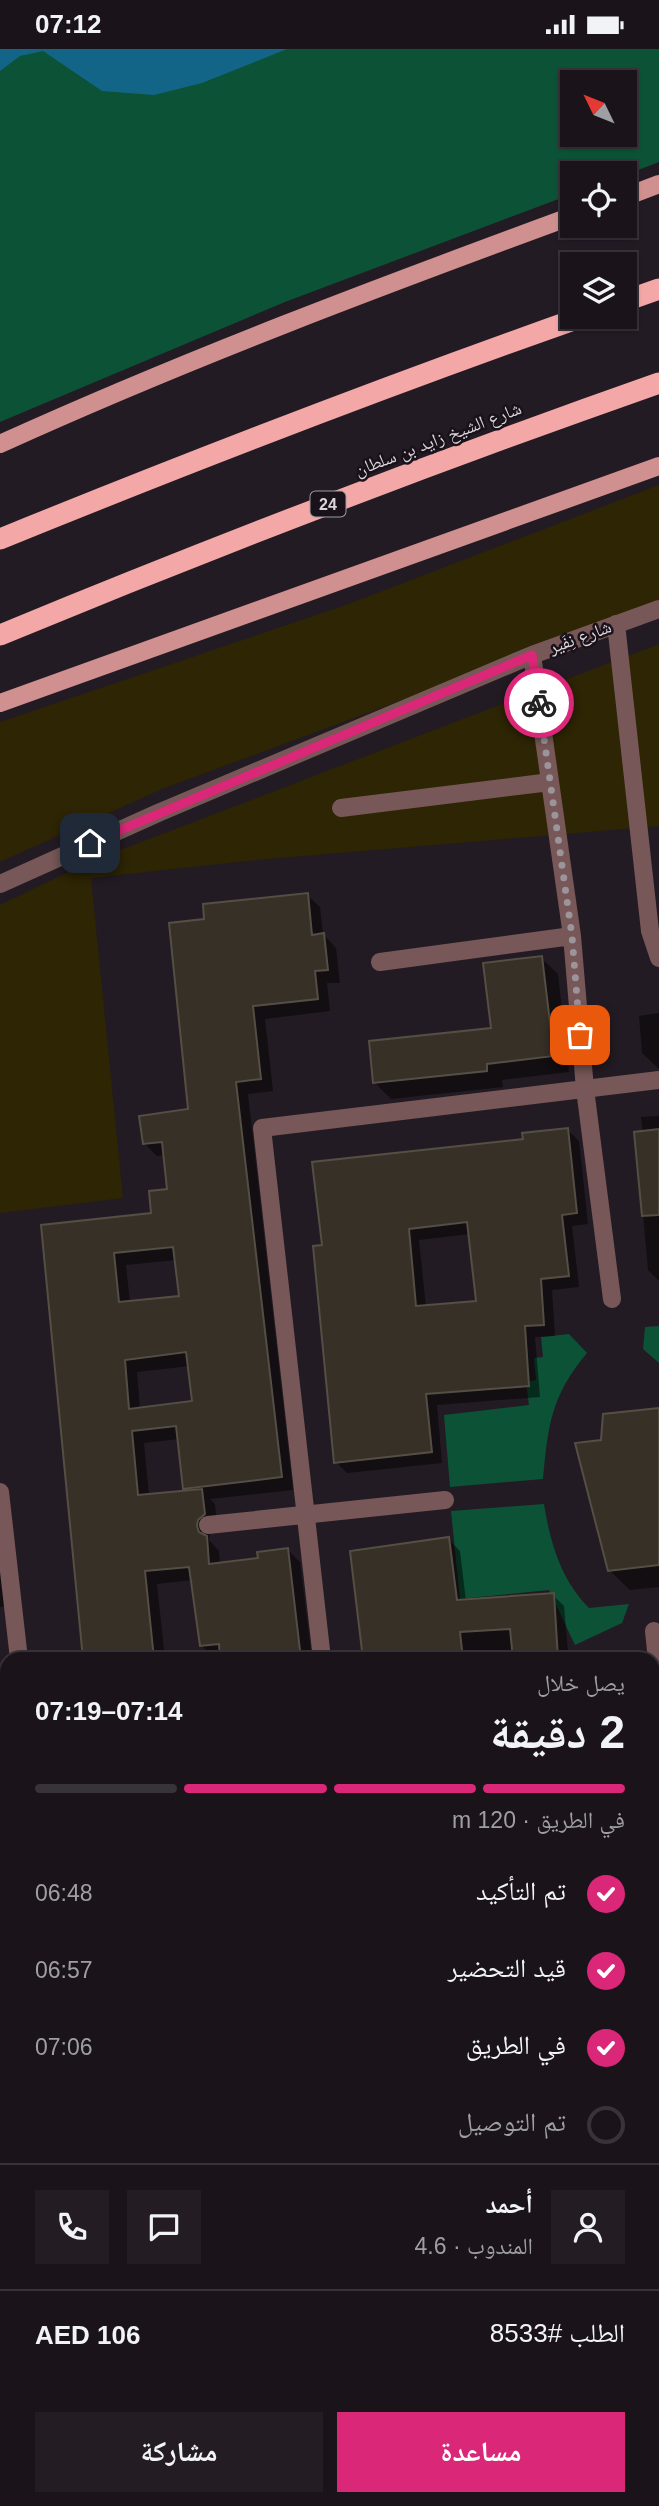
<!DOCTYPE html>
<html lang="ar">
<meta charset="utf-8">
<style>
body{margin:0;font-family:Arial,"Noto Naskh Arabic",sans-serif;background:#231d23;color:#f1f3f6;direction:rtl;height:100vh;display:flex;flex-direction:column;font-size:26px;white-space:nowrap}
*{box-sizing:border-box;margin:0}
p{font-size:23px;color:#9f9ea2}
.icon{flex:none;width:38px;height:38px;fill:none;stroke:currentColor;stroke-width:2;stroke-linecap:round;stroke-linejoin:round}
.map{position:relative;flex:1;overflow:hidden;direction:ltr}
.sheet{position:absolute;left:0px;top:1603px;width:660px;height:854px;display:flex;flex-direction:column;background:#1a141a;border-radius:21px 21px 0 0;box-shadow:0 2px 5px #0004,0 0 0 2px #383339;direction:rtl}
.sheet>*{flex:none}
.needle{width:46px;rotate:313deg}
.controls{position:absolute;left:560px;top:21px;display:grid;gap:14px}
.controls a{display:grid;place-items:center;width:77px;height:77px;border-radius:0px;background:#1a141a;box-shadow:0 2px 5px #0004,0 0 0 2px #383339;font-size:35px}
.pin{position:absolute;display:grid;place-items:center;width:60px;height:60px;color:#fff;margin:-30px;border-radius:14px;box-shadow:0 4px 10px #0006}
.courier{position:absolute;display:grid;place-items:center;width:70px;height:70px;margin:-35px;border:5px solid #db2777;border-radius:50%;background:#fff;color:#222;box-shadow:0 2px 9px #0007}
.overview em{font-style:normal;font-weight:800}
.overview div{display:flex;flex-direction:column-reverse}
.overview{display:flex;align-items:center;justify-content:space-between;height:119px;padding:0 35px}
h1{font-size:46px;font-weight:800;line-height:52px}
.bar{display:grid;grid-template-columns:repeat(4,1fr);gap:10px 7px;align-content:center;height:84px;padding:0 35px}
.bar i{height:9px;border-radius:5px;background:#383339}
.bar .selected{background:#db2777}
.bar p{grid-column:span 4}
.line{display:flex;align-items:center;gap:18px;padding:0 35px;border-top:2px solid #383339}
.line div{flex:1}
.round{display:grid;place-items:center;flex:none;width:74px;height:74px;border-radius:0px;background:#231d23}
ol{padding:0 35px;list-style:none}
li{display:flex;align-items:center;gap:21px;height:77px}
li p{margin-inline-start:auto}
li .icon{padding:7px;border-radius:50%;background:#db2777;color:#fff;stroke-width:4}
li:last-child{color:#9f9ea2}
li i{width:38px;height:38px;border:4px solid #383339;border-radius:50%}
.cta{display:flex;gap:14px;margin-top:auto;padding:14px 35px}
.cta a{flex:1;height:80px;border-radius:0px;background:#db2777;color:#fff;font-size:28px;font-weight:800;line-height:80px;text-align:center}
.cta a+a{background:#231d23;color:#f1f3f6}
.status{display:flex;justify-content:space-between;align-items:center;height:49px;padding:0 35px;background:#1a141a;direction:ltr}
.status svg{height:19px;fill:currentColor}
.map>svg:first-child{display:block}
.green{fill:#0c5236;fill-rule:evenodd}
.sand{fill:#2d2504}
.water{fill:#136588}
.shadow{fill:#0007;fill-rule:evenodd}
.building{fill:#363027;stroke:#544e44;stroke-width:2;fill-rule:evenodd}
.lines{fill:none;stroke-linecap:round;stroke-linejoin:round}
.minor{stroke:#775757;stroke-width:18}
.major{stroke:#d19090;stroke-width:18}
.highway{stroke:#f4a7a7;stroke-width:21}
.done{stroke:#9b949a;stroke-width:7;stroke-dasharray:0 12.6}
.route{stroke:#db2777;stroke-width:9}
.labels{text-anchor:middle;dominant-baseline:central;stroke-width:5;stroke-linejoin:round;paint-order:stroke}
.shield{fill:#1a121a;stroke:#a19aa0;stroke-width:2}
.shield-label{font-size:16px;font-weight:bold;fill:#dbd5da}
.street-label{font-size:18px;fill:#dbd5da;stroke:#1a121a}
</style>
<div class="status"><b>07:12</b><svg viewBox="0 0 49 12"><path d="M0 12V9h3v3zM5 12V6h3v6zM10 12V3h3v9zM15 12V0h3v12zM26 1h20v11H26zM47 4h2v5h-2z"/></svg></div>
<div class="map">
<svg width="659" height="2457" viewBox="0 0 659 2457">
<rect width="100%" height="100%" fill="#231b23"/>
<path class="green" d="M0,0H659V113L625,126L572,124V145L285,253L0,373ZM572,33H625V86H572Z
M659,1277V1314L643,1300L645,1278Z
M569,1285L587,1304C551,1347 548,1376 543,1430L450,1438L444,1366L529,1356L526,1333L536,1331L534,1309L543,1308L541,1288Z
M544,1455C550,1493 561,1531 589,1559L629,1555L622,1574L575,1596L549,1541L460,1550L451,1462Z"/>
<path class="sand" d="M659,436V556L162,740L0,813V673L346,556Z
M659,595V777L256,811L91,829L123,1149L0,1164V856L89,813Z
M0,2252H7V2351L0,2352Z
M659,2314V2356H653V2315Z
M0,2388H7V2434L3,2435L5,2457H0Z"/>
<path class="water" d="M0,0H287L202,34L154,46L102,42L43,2L20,7L0,22Z"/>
<path class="shadow" d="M307,846L320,858L323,885L336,899L340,934H327L330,962L265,970L273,1042L248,1045L293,1441L210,1450L215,1455L217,1478L210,1484L209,1491L219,1502L220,1515L260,1510L287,1500L300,1513L312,1610L214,1609L202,1597L193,1531L157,1535L165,1610H84L42,1177L153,1166L169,1141L165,1106L157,1107L144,1094L190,1062L206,872ZM176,1211L181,1249L130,1254L126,1216ZM190,1317L194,1354L140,1360L137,1323ZM179,1390L184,1439L189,1443L149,1447L144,1394Z
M541,909L558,925L569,1023L502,1031L503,1038L391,1050L375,1034L493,980Z
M659,964V1020L642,1004L639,967Z
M659,1067V1232L648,1221L636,1085L643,1084L641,1068Z
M568,1081L579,1092L588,1175L572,1177L579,1238L552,1241L555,1287L535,1288L540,1348L437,1356L442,1414L347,1424L336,1413L324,1197L525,1091ZM470,1185L478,1254L426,1258L419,1191Z
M659,1360V1538L630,1541L609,1521Z
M0,1480L11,1556L0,1558Z
M448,1490L460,1502L466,1552L553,1546L564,1557L568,1603H576L583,1610H365Z
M7,1621V1681L0,1682V1622Z
M653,1719L659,1790V1803L653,1804Z
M0,1741H7V1794L0,1786Z
M653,1856L659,1861V1948H653Z
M7,1866V2057L0,2058V1867Z
M653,2013L659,2014V2104L653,2105Z
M0,2153H7V2240L0,2241Z
M659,2153V2224L653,2225V2154Z
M659,2359V2457H631L630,2450H653V2360Z
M7,2438V2450H478L420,2457H0V2439Z"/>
<path class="building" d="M308,844L312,886L324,884L328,921L315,922L318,950L253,957L261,1030L236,1033L282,1428L183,1440L176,1377L132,1382L138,1446L202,1440L205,1465L198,1471L197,1477L199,1483L207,1487L209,1515L258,1509L257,1503L288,1499L301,1610H220L219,1595L200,1597L189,1518L145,1522L154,1610H83L41,1176L151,1164L149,1142L167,1140L162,1093L143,1095L139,1067L188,1060L169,874L204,870L203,855ZM173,1198L179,1247L119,1253L114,1204ZM186,1303L192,1352L129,1360L125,1311Z
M542,907L554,1007L487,1015V1022L373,1034L369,992L491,979L483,914Z
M568,1079L577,1164L562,1166L569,1227L541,1230L544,1276L525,1277L529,1337L426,1345L432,1403L334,1414L313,1197L322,1196L312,1113L523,1090L522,1084ZM467,1173L476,1252L416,1257L409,1180Z
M659,1080V1166L642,1167L634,1083Z
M659,1359V1516L608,1522L575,1394L601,1391L603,1365Z
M449,1488L457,1551L554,1544L558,1610H513L510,1580L460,1583L463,1610H363L350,1502Z"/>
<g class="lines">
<path class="minor" d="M616,575L650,882L659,909
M532,606L572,887L585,1040L612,1250
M341,759L550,733
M0,835L158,764L532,606L659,560
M380,913L572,887
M0,1443L19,1610
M208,1476L445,1451
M654,1582L659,1631
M322,1610L262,1079L659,1031
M0,1813L7,1812
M653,1818L659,1817
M0,2101L7,2100
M653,2127L659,2126
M653,2293L659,2292
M0,2368L7,2367"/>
<path class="major" d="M625,148L659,135
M0,395C187,310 379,238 572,167
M0,654L659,417"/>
<path class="highway" d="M625,252L659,240
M0,490C192,412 386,337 582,268
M0,586C218,496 437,412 659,334"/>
</g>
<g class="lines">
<path class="done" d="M539,654L572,887L580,986"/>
<path class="route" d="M90,794L532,606L539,654"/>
</g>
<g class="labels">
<rect class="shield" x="310.5" y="442.5" width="35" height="25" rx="5"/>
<g class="shield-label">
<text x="328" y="455">24</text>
</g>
<g class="street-label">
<text transform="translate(438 390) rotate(-21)">شارع الشيخ زايد بن سلطان</text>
<text transform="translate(580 588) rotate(-20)">شارع نِفَير</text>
</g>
</g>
</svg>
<div class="controls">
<a><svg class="needle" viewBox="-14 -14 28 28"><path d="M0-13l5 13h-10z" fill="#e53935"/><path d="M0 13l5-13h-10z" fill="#9f9ea2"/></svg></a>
<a><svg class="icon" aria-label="locate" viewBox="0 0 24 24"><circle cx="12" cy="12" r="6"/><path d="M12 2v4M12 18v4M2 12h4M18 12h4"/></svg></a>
<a><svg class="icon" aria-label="layers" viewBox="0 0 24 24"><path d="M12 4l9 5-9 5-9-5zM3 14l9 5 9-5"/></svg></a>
</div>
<div class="pin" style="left:580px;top:986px;background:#ea580c"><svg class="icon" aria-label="bag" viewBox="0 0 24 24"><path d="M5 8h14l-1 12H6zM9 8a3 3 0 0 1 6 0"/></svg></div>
<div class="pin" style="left:90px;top:794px;background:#1f2937"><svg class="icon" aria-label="home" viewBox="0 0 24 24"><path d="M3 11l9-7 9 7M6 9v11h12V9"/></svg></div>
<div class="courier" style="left:539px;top:654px"><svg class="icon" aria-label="bike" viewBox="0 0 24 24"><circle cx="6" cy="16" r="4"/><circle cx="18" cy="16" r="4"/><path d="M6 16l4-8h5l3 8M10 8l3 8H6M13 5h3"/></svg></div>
<section class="sheet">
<div class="overview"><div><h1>2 دقيقة</h1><p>يصل خلال</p></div><em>07:14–07:19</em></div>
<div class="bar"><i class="selected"></i><i class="selected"></i><i class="selected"></i><i></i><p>في الطريق · 120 m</p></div>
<ol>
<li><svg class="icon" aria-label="check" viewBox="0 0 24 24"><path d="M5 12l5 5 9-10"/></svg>تم التأكيد<p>06:48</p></li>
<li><svg class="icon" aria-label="check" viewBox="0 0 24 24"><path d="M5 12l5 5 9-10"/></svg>قيد التحضير<p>06:57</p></li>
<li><svg class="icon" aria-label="check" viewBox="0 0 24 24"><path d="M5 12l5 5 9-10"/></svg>في الطريق<p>07:06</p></li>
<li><i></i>تم التوصيل</li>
</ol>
<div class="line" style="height:126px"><a class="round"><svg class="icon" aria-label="person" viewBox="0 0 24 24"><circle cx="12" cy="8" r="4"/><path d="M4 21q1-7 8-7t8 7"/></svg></a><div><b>أحمد</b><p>المندوب · 4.6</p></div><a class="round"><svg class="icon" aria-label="chat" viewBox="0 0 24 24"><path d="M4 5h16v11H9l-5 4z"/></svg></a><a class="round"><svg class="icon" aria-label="phone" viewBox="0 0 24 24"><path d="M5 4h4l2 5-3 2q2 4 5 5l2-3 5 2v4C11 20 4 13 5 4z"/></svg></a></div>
<div class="line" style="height:91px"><div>الطلب #8533</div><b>AED 106</b></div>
<div class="cta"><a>مساعدة</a><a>مشاركة</a></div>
</section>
</div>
